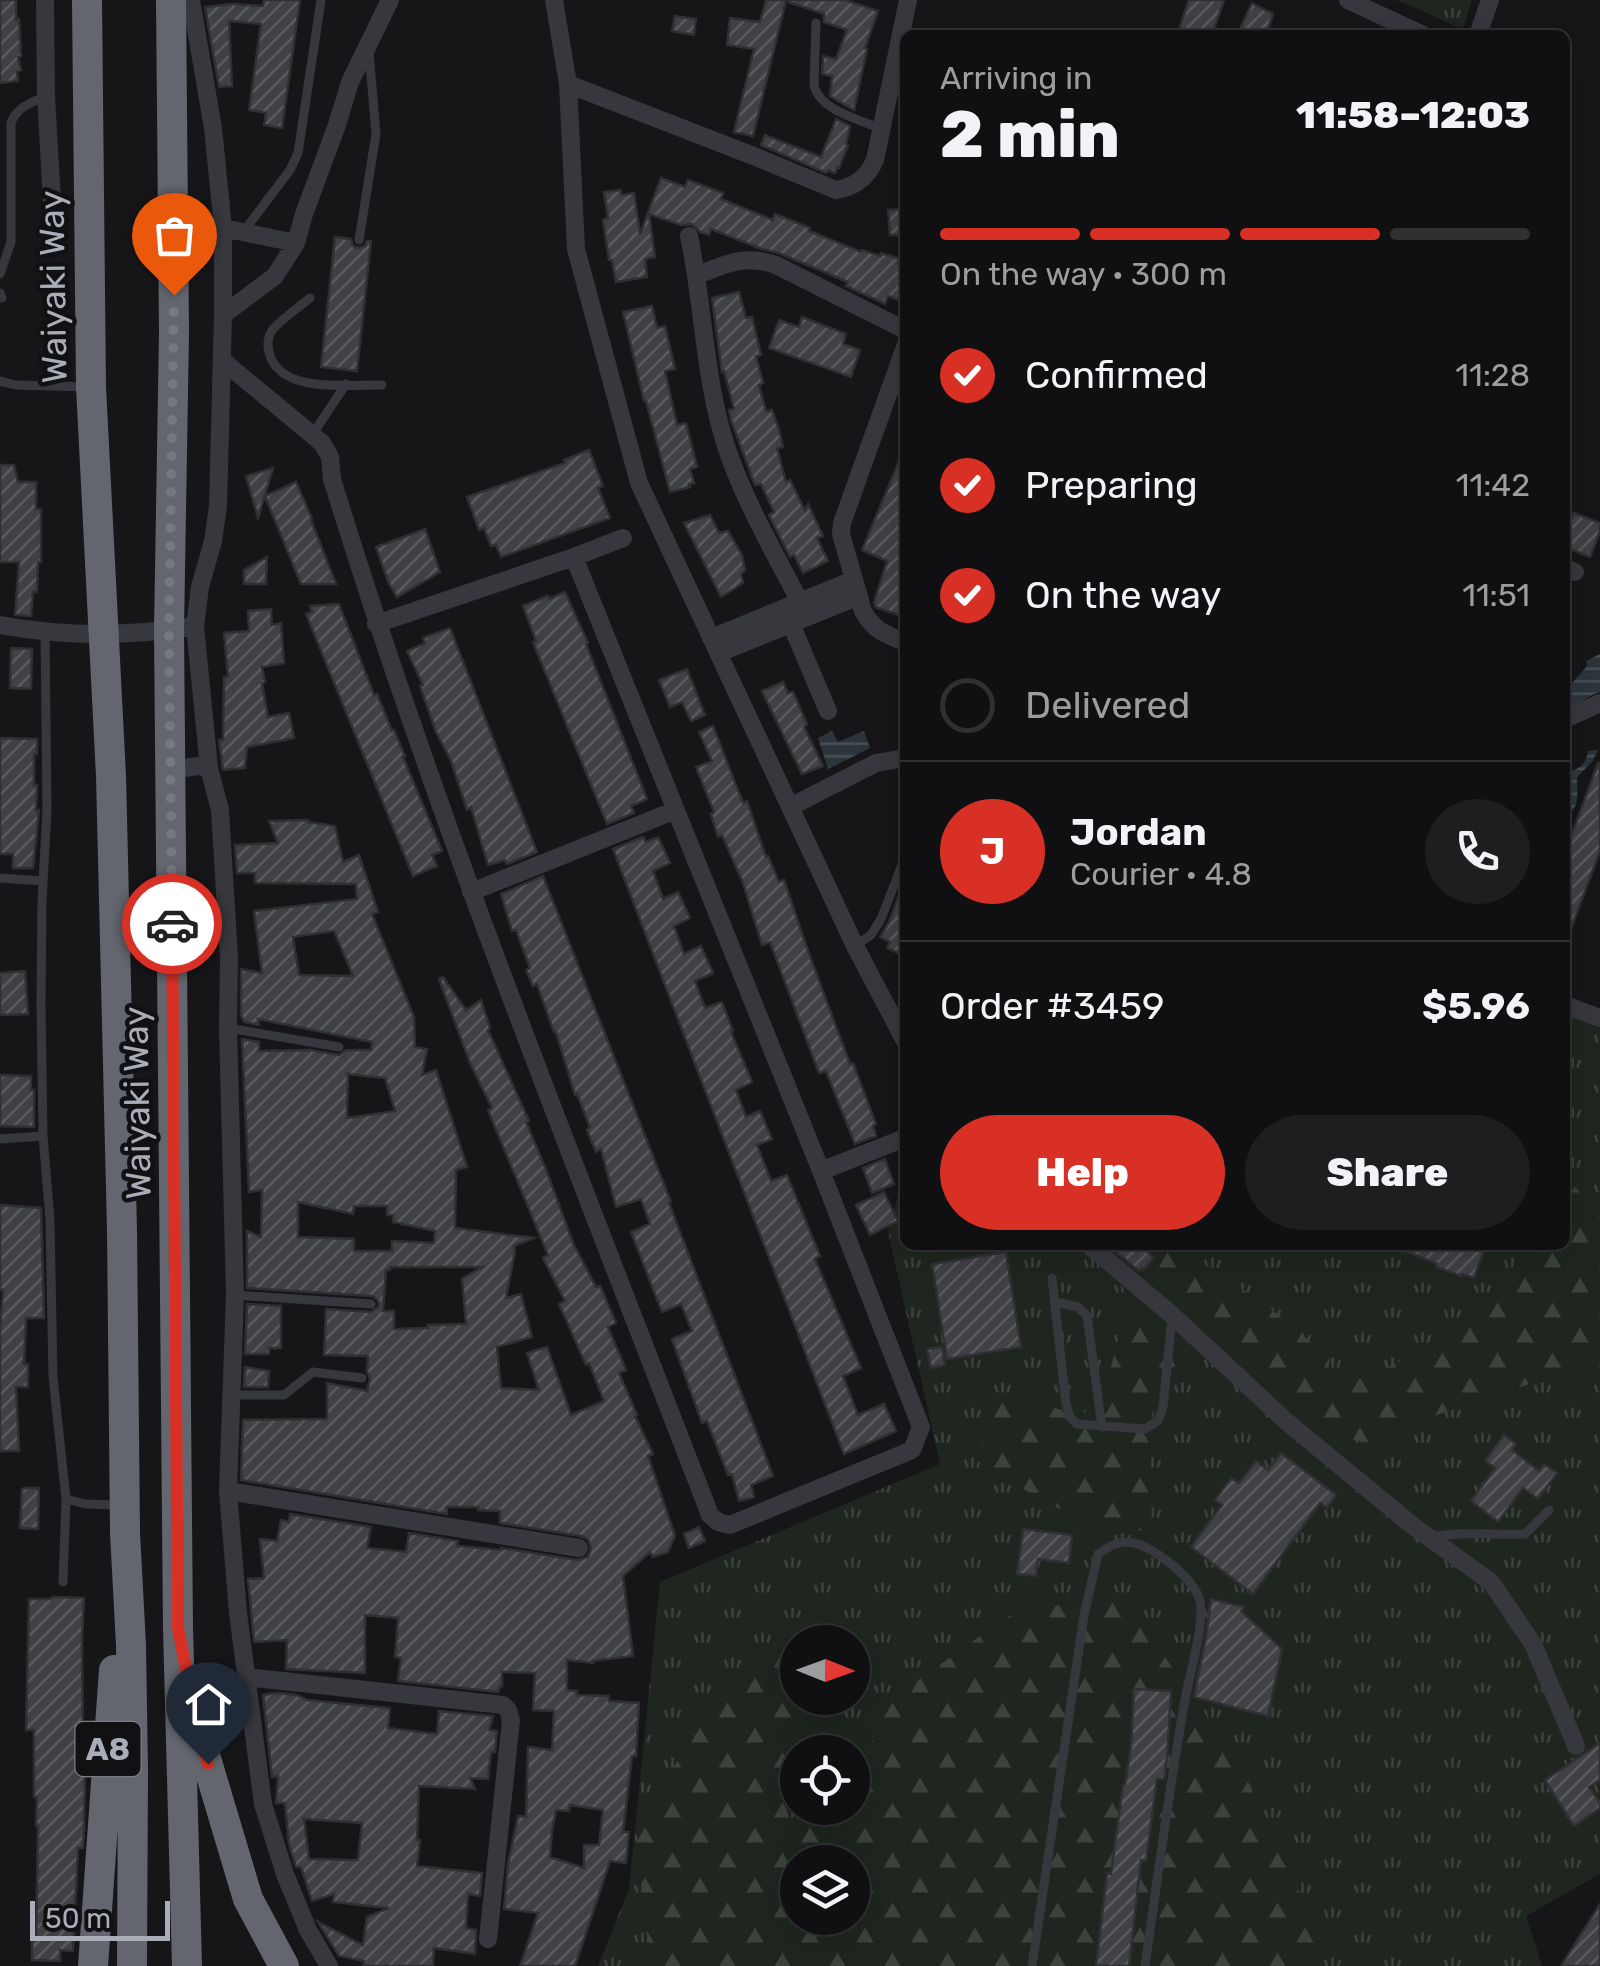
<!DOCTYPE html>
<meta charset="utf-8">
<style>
body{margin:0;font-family:Rubik,sans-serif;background:#1e1e20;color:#f1f3f6;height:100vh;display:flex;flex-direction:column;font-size:38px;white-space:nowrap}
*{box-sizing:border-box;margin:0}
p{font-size:32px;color:#9c9d9f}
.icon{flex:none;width:55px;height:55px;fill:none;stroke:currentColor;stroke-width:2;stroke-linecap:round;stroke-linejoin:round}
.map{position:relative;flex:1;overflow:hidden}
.sheet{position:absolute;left:900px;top:30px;width:670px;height:1220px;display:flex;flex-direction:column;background:#101012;border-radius:15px;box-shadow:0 10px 40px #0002,0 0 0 2px #303032}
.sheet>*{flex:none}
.needle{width:65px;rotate:91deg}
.buttons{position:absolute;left:780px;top:1625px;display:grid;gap:20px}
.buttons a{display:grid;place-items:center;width:90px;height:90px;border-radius:50%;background:#101012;box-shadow:0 10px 40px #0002,0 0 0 2px #303032;font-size:50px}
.scale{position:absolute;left:30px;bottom:25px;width:140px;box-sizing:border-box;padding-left:10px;border:5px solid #a8adb8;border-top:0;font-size:28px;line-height:35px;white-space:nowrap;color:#a8adb8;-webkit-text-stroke:8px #111113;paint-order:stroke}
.pin{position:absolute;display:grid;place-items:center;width:85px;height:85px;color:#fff;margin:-102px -42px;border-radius:50% 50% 50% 0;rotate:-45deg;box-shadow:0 0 10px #0007}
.pin .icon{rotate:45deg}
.courier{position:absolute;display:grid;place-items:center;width:100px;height:100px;margin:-50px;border:8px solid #d93025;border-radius:50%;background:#fff;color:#222;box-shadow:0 2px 12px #0007}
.headline em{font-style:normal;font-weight:800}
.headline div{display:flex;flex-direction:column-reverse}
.headline{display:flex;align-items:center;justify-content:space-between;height:170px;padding:0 40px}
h1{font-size:65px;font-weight:800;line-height:75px}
.bar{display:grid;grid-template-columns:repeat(4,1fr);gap:15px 10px;align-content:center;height:120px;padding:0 40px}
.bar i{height:12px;border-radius:8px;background:#303032}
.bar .on{background:#d93025}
.bar p{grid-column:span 4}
.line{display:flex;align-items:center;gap:25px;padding:0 40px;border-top:2px solid #303032}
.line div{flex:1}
.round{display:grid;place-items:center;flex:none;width:105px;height:105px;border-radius:52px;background:#1e1e20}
ol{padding:0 40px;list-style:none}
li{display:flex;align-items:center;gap:30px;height:110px}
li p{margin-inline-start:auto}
li .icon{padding:10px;border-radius:50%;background:#d93025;color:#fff;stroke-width:4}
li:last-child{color:#9c9d9f}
li i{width:55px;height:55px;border:5px solid #303032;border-radius:50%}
.cta{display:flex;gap:20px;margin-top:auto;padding:20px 40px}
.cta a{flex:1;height:115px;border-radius:60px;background:#d93025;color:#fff;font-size:40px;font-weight:800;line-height:115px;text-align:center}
.cta a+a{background:#1e1e20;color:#f1f3f6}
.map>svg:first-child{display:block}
.grass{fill:url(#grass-tufts);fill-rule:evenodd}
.forest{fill:url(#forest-firs);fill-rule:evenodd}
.water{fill:url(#water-rules)}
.building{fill:url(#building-hatch);stroke:#303034;stroke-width:2.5;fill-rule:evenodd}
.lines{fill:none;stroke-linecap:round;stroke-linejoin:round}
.lane{stroke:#37383d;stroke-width:9}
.street{stroke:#37383d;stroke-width:18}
.highway{stroke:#63666e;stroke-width:30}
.done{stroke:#757880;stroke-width:10;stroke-dasharray:0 18}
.route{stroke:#d93025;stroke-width:12}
.labels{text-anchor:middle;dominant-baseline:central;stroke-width:9;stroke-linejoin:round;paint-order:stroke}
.shield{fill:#111113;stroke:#7b7e86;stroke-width:2.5}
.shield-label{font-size:32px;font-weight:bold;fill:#a8adb8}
.street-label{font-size:35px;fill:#a8adb8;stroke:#111113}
</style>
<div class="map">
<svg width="1600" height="1966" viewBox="0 0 1600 1966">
<defs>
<pattern id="grass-tufts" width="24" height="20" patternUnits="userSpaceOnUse" patternTransform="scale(2.5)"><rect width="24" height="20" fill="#1e261f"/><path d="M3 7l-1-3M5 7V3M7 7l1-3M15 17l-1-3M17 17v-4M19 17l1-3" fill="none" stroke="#3c433d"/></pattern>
<pattern id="forest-firs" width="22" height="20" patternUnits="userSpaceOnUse" patternTransform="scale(2.5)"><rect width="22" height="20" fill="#1e261f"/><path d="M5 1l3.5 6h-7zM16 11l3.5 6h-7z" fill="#3c433d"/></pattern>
<pattern id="water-rules" width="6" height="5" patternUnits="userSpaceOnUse" patternTransform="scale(2.5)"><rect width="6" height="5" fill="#2c353c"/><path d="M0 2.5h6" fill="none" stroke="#485056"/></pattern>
<pattern id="building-hatch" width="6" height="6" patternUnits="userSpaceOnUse" patternTransform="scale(2.5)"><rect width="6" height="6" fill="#404145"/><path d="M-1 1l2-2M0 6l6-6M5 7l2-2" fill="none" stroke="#595a5e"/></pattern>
</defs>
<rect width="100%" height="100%" fill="#161618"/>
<path class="grass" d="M1397,0H1472L1463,29Z
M1565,996L1600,1009V1874L1526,1916L1542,1966H598L629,1889L660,1582L940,1464L888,1232L905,1168V1245H1565ZM798,1642H852V1698H798ZM798,1752H852V1808H798ZM798,1862H852V1918H798Z"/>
<path class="forest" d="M1565,1177L1600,1213V1375L1550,1377L1419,1421L1377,1444L1287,1428L1200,1347L1163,1375L1149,1426L1152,1529L1120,1533L1046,1503L976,1460L1000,1392L1083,1416L1111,1367L1129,1296L1092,1245H1175L1266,1305L1330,1358L1323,1393L1383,1370L1453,1333L1506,1279L1525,1245H1565Z
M1125,1601L1238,1760L1318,1933L1312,1966H650L636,1822L758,1643L797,1657L798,1698H806L784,1826L837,1811L839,1808H852L853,1780L894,1697L1020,1608ZM798,1862H852V1918H798Z"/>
<path class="water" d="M1600,654V692C1588,695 1577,706 1565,712V691L1587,666L1586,661Z
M832,731L838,742L864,731L870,748L828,769L818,738Z
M1598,750L1592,762L1577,777C1577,791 1581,810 1565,816V773C1577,771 1587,764 1588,751Z"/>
<path class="building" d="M0,0H16V20L19,19L21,56L18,57L21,70L17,71L18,81L0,83Z
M264,0H300L282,128L264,125L266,113L249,110L261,24L229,21L232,86L219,87L205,7L231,4L263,6Z
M766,0H786L753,136L734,132L754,49L727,45L730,18L760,22Z
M789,0H845L878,11L865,48L867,49L854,110L830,96L832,76L822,74L823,56L836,59L847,30L824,22V14L789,2Z
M1189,0H1224L1212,35H1177Z
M1252,3L1273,14L1266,35H1237Z
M675,16L696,19L694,35L672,31Z
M836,119L850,126L846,144L848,145L839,168L837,167L835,173L828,170L826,173L761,145L765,135L821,157Z
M661,178L685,187L688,180L723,193L721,199L773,220L775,214L810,228L809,231L861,252L862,250L880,256L881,253L900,259L898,263L905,266V302L888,296L885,304L846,286L848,282L779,253L762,249L711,229L709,235L700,232L692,224L681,225L649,214L655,257L645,259L647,277L616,282L612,260H609L603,220L608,218L604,192L621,190V195L634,193L640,234Z
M905,209V235H890L888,210Z
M335,237L351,239L353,246L359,248L365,246L367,241H371L357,371L321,367Z
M739,292L746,318L752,317L761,355L756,356L763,383L759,385L766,411L772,410L779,430L783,447L777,448L786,482L790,480L805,511L808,504L823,536L817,538L828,561L803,573L794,555L790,557L769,515L774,512L761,484L755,485L731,420L729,410L734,409L724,371L722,372L712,298Z
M652,306L657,328L665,326L675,369L665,371L677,425L686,423L697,467L690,469L694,483L689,484L690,487L670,492L646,401H644L623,312Z
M802,317L846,334L843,344L860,350L851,377L769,348L779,320L799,327Z
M905,447V617L875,607L874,602L887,561L862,550Z
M589,450L603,486L598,488L610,518L501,557L496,545L491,546L484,528L479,530L467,497L565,463L564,460Z
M0,465H14L18,482H36V509H41V562H38L37,592H33L31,616L15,615L19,562H0Z
M273,468L258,518L246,476Z
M296,482L312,519L311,520L336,584H301L265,496Z
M1574,513L1600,523V531L1590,557L1565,547V532Z
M710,515L719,533L728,531L742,555L745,570L741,574L743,583L721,597L684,523Z
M425,529L440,572L397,597L389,584L376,547Z
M267,557L266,584H244V570Z
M565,592L588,643L586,644L647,799L631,806L634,813L607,824L533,642L536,641L523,606L548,596L549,599Z
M339,604L374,695L377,694L392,731L394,730L405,756L403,757L442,851L432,855L437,866L413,876L306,614L312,612L310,606Z
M271,609L272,625L281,623L284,663L262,667L265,682L262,683L268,717L289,713L294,738L247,747L245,768L223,770L219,740H223L224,677H228L224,633L249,631L248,611Z
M450,628L537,852L507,864L505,860L488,865L471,807L467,810L451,761L436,732L420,686L423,685L407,651L425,643L423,638Z
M11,648L32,649L31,689L10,688Z
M687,669L705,715L691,721L682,702L670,707L659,680Z
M783,682L788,693L793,692L807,724L804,727L823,766L802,774L762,691Z
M713,726L743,803L747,801L766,857L768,856L779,882L784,880L808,951L850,1064L853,1063L876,1124L873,1126L876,1136L855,1144L826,1071L819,1073L770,942L762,945L743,883L722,835L718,837L711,814L714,812L696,767L712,761L699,732Z
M0,738L37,739V754H34V785H37L36,810H39L33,868H13V854H0Z
M1598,763H1600V851L1568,937H1565V853Z
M308,820V822L335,826L343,862L359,855L378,912L372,914L414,1017L415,1047L427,1049L422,1075L436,1070L467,1167L456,1170L455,1228L534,1238L514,1246L515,1251L506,1298L521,1294L532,1337L497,1347L501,1388L539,1390L527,1353L547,1347L571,1415L604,1401L589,1363L586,1365L559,1304L565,1301L543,1258L548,1255L488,1110L492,1108L470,1063L439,979L443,977L466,1010L481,1000L490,1028L488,1030L529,1121L526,1122L547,1172L573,1243L596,1287L600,1286L616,1323L608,1327L626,1370L619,1373L637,1415L635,1416L653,1454L648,1456L675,1536L668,1552L653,1557L650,1552L623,1576L633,1656L592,1661L593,1663L567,1660V1690L577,1691V1695L609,1696V1701L639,1703L636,1756H632L623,1832H629L626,1863L610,1861L575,1966H520L538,1913L504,1909L508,1864L518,1816L526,1817L528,1747L552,1750L554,1711L533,1710L535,1673L502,1672V1686H500L498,1692L398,1681L401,1658L395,1657L398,1618L365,1615V1673L286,1669L287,1640L254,1642L248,1579L264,1578L260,1539L277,1541L281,1520L289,1522L290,1514L371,1527L367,1548L406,1552L409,1533L458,1541L457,1546L501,1550V1548L577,1560L588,1557L591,1549L588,1539L581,1536L500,1523V1511L478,1510V1507H447V1514L241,1480L243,1420L327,1419V1383L367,1391L370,1378L367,1372L368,1356L324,1355L326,1309L371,1312L379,1306L378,1300L372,1296L247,1288V1231L261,1237L262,1190L249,1192L242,1039L259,1042V1051L310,1050L339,1055L346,1050H371L372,1042L258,1019L259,1025L244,1022L241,1015V969L262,973L254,911L357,899L356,884L255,883V873H237L235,845L278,843L269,821ZM334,931L353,976L299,975L293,937ZM348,1074L385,1078L395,1111L347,1118ZM298,1202L353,1214L354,1206H387V1215H393V1222L435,1231L434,1243L392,1241V1251H354V1239L298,1237ZM390,1267H482L462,1279L466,1324L428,1325V1328L394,1329V1311H383L386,1270H390ZM570,1805L603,1810L599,1845H584V1868L550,1857L552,1830L556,1810L569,1811Z
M643,837L646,842L658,837L670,863L653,871L663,899L678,892L690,918L674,926L684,954L701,946L713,973L695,981L705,1008L722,1002L733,1031L731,1032L752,1082L736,1090L746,1117L760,1111L772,1139L757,1145L771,1181L787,1175L820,1256L815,1259L861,1368L843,1376L858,1415L884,1404L896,1431L844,1454L613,849Z
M543,876L671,1202L669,1203L773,1476L751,1485L754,1497L739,1501L732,1474L728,1475L707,1421L702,1423L672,1339L692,1331L681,1304L662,1312L631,1232L650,1224L641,1199L616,1207L601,1149L596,1152L587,1130L590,1127L577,1094L575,1095L556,1032H554L537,984L533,986L526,970L530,968L516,930L512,931L501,894Z
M905,880V956L887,948L890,942L880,937L889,922Z
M25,971L28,1014L0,1015V973Z
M0,1075L31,1076V1090H34V1127L0,1126Z
M885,1159L894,1184L872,1193L863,1168Z
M884,1192L898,1221L870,1235L856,1205Z
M0,1205L41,1208L44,1318H26L24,1364H28V1387H16L19,1451H0V1328L3,1290H0Z
M1108,1245H1141L1154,1258L1143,1270L1142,1268L1139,1271Z
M1391,1245H1486L1474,1278L1462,1274L1461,1276L1436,1267L1437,1264Z
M1006,1252L1021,1347L947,1359L932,1264Z
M247,1304L281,1306V1348H269V1354H245Z
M942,1347L945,1365L931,1368L927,1349Z
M245,1367L269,1371L268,1387H244Z
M1504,1435L1516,1444L1512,1450L1539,1471L1544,1464L1557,1473L1538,1499L1523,1488L1498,1522L1471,1501L1495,1468L1485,1461Z
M1281,1453L1336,1495L1327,1508L1320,1503L1253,1594L1191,1547L1222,1505L1215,1500L1231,1478L1239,1483L1256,1461L1268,1470Z
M25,1488H39L38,1529L20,1528L22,1489Z
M699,1527L705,1541L689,1548L684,1534Z
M1023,1529L1072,1535L1069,1563L1038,1559L1036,1576L1017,1574Z
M52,1597L84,1598L82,1641L83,1747L85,1771L84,1828L83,1848H78L73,1951L60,1950V1961L32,1960V1940H36L38,1826H36L37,1797H34V1730H26L29,1599H51Z
M1211,1599L1244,1607L1241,1611L1282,1649L1268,1716L1194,1697L1206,1637Z
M1134,1689L1171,1691L1167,1757L1164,1779H1157L1146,1861L1141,1860L1129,1966H1096L1107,1873L1111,1874L1123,1785H1125L1131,1746Z
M276,1693L297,1695L307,1700L390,1708L388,1728L437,1734L439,1711L493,1716L489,1730L497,1731L495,1752H491L488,1779L470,1778L475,1789L419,1786L417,1840H420L417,1866L482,1873L480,1896L468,1894L466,1928L476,1930L475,1954L434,1948L433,1966H363L364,1961L339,1956L318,1922L363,1945L367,1917L389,1908L333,1902L334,1894L312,1901L301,1867H296L289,1844L285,1803H276L278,1776L272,1777L263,1695ZM304,1819L362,1823L358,1860L309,1859Z
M1600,1743V1780L1589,1787L1600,1803V1808L1574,1826L1545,1780Z
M1600,1904V1966H1561Z"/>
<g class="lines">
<path class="lane" d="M816,23L814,86C822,112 859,119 882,129
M244,231L290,170L298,153L321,0
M359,240L376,134L369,52
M0,274L11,242V123C17,107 30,103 46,96
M0,293L2,298
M310,298C298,308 283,318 273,329C268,336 267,344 269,352C279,395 349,384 382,385
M0,381L16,385L88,387
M312,435L346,384
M45,632L47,810L42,901L41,1003L43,1136L50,1220L53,1377L66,1499L85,1504L117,1505
M0,878L43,881
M855,946L871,935L881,919L905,857
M228,1028L339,1047
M0,1139L43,1136
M1052,1278L1066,1404L1070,1417L1077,1424L1145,1429L1158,1421L1163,1407L1172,1318
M235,1295L371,1304
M1055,1302L1078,1307L1087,1316L1102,1427
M233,1395H284L313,1372L362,1378
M1432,1537C1465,1531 1492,1535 1525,1534L1549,1510
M63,1582L66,1499
M1032,1966L1084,1615L1098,1554C1107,1548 1115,1542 1126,1542C1148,1541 1196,1579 1200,1601C1205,1623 1189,1676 1185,1700C1169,1788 1158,1877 1145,1966"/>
<path class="street" d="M45,0L46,96L53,219
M554,0L568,84L576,249L639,483L855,946L905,1041
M1348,0L1423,35
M1478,35L1490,0
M568,84L751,155L836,190C855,187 867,178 875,160L908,0
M223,228L296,243
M689,236C704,306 704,381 727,449C745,502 774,552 800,602
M697,275C727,264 745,254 776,265L905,330
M223,315L275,276L296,243L304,214L337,125L350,82L390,0
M905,347L842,523L841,534L863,611C873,630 886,635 905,642
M223,361L322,443L330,457L332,479C440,831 578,1172 710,1515L718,1522L730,1525L912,1450L921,1427L821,1171L574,557
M1565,568L1575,572
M376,624L574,557L623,538
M791,624L828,711
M0,625C66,637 128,637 195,626L200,587L213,541L218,506L223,315V228L213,128L191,0
M195,626L209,768
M711,638L853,580
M719,653L859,596
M1565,719L1600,703
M170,770L198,766L209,768L220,810L229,958L228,1028L235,1295L228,1491L238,1613L263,1804L285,1874L308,1930L329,1966
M790,807L876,763L905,758
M471,892L676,810
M1565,1005L1600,1018
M821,1171L905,1138
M1089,1245L1172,1315L1287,1422L1413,1526L1491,1582L1533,1644L1576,1746
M228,1491L579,1548
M246,1677L503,1705L508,1710L511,1720L488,1939"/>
<path class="highway" d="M87,0L91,387L111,776L122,1230L125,1533L131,1645L133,1771L132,1966
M171,0L174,332L169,630L178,1628L187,1966
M194,1709L199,1735L248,1899L284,1966
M93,1966L114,1670"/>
</g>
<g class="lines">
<path class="done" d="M172,924L169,630L174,295"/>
<path class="route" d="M172,924L178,1628L199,1735L208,1764"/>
</g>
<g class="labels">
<rect class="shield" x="75.5" y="1722" width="65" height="54" rx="8"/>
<g class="shield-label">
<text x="108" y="1749">A8</text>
</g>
<g class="street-label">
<text transform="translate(53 287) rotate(-91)">Waiyaki Way</text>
<text transform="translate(137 1103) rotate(-91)">Waiyaki Way</text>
</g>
</g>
</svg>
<div class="buttons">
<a><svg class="needle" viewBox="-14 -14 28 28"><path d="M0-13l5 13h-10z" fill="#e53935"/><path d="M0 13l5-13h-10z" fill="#9c9d9f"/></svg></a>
<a><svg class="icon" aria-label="locate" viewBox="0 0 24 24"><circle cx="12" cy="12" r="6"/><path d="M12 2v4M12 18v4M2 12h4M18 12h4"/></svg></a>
<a><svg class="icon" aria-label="layers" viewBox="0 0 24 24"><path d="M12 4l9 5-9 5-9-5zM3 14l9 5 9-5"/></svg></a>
</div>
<div class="scale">50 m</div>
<div class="pin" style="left:174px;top:295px;background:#ea580c"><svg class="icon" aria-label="bag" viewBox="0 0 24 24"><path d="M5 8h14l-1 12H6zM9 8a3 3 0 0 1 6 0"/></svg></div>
<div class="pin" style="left:208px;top:1764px;background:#1f2937"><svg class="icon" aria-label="home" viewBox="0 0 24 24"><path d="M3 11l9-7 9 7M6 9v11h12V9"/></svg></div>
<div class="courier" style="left:172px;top:924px"><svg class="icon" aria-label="car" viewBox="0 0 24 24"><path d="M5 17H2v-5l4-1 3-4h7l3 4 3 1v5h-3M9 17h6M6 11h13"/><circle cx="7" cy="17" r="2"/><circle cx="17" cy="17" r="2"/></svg></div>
<section class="sheet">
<div class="headline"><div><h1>2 min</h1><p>Arriving in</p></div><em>11:58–12:03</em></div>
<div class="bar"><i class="on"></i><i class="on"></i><i class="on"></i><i></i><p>On the way · 300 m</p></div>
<ol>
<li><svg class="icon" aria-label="check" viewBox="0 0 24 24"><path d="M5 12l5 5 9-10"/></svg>Confirmed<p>11:28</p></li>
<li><svg class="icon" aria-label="check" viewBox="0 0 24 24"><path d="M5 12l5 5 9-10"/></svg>Preparing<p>11:42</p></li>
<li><svg class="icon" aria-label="check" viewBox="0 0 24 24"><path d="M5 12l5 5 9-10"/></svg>On the way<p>11:51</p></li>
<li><i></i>Delivered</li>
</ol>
<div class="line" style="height:180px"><b class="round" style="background:#d93025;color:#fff">J</b><div><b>Jordan</b><p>Courier · 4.8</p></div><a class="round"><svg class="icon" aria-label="phone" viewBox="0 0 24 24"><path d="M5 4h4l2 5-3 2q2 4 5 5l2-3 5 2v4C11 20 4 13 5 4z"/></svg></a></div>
<div class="line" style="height:130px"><div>Order #3459</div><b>$5.96</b></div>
<div class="cta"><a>Help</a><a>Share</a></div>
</section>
</div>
